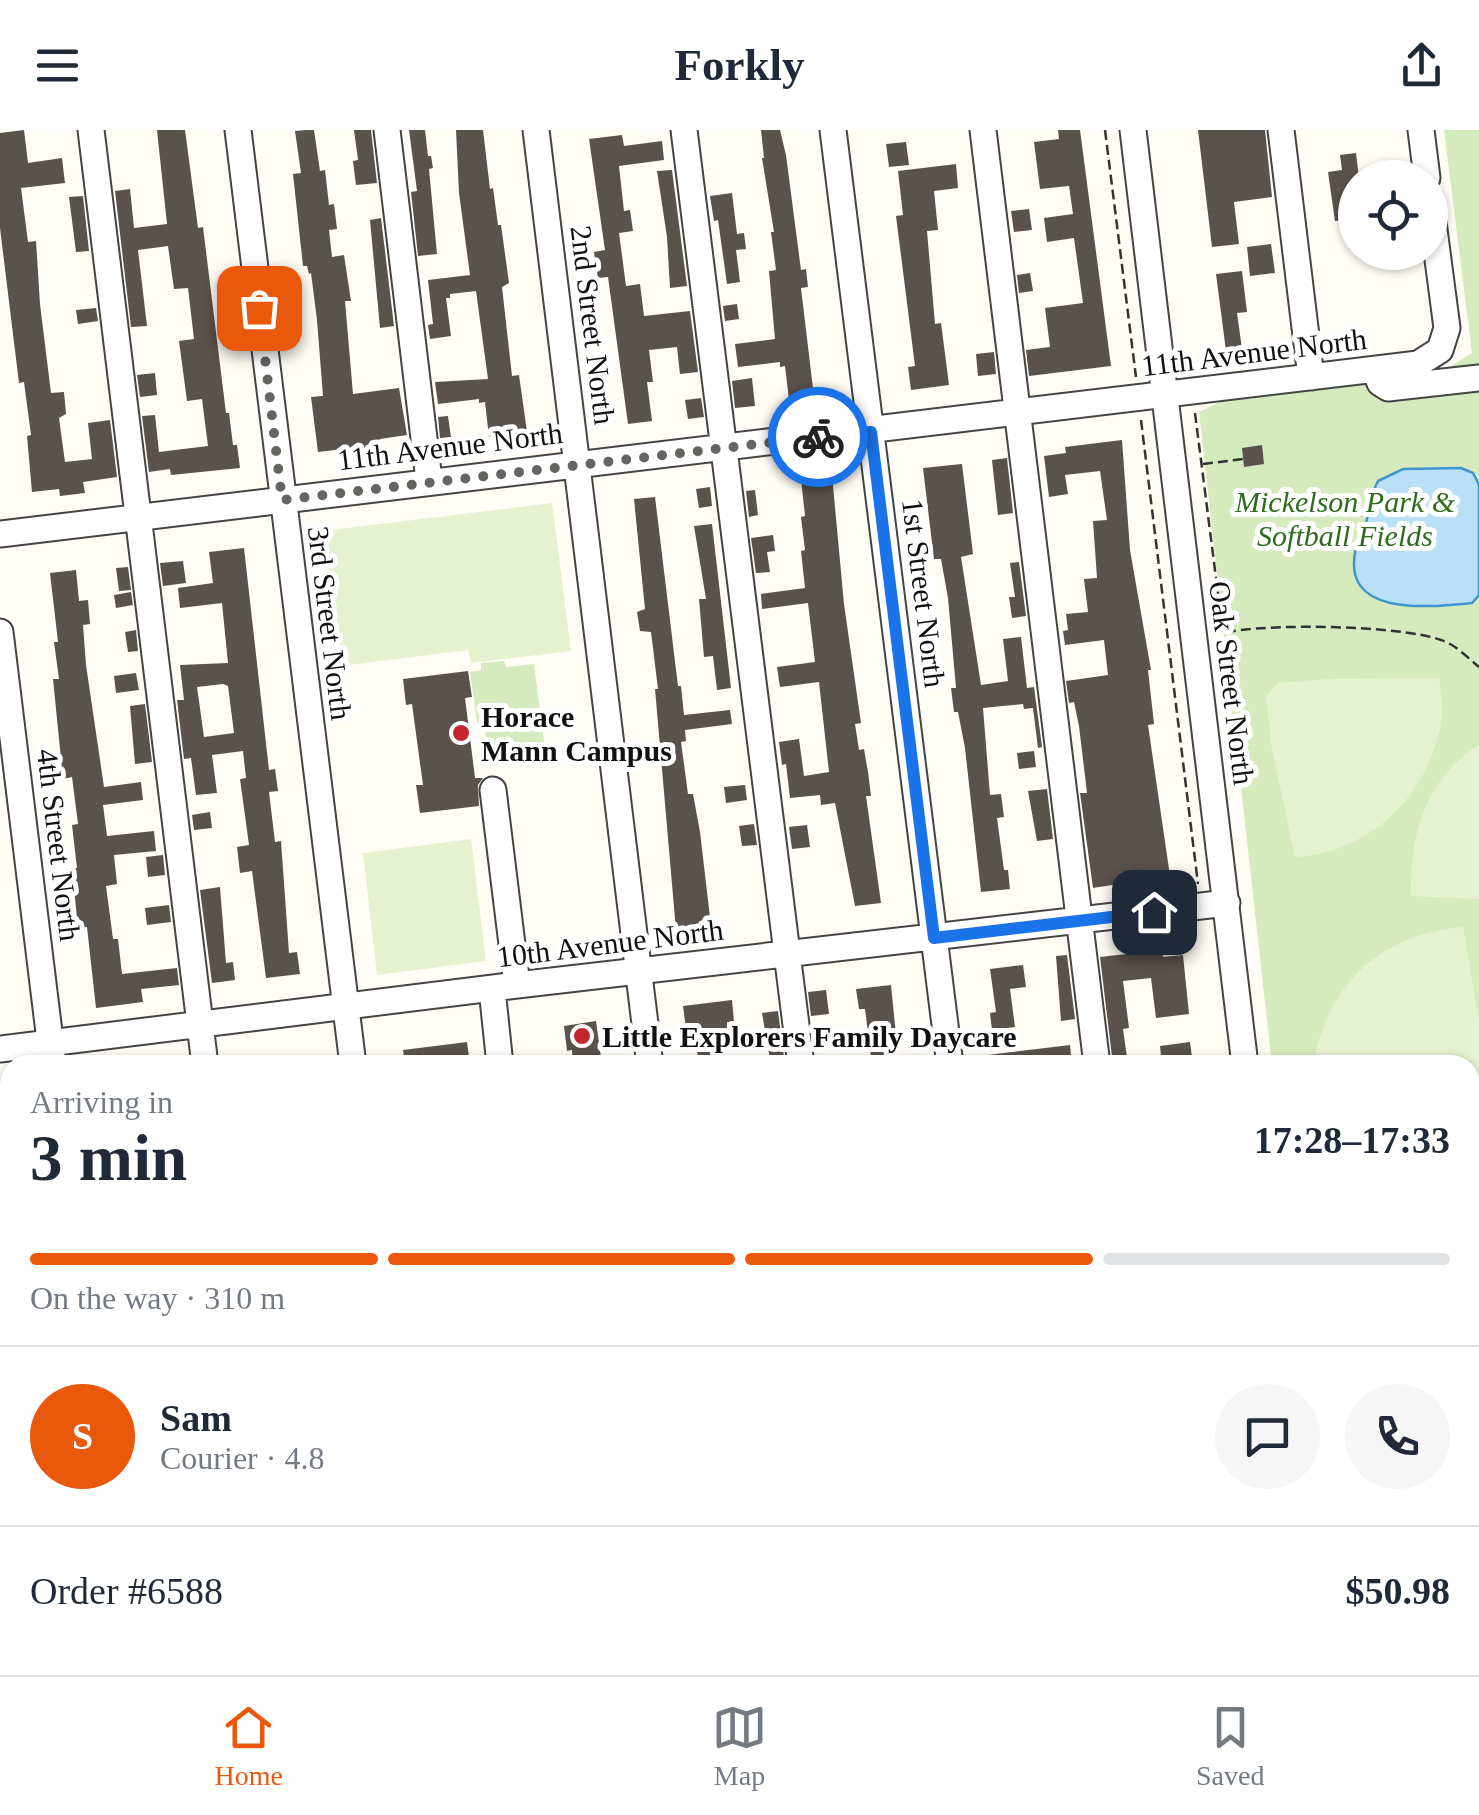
<!DOCTYPE html>
<meta charset="utf-8">
<style>
body{margin:0;font-family:Georgia,serif;background:#f6f6f7;color:#1f2937;height:100vh;display:flex;flex-direction:column;font-size:38px;white-space:nowrap}
*{box-sizing:border-box;margin:0}
p{font-size:32px;color:#747a83}
.icon{flex:none;width:55px;height:55px;fill:none;stroke:currentColor;stroke-width:2;stroke-linecap:round;stroke-linejoin:round}
.map{position:relative;flex:1;overflow:hidden}
.panel{position:absolute;left:0px;top:925px;width:1480px;height:620px;display:flex;flex-direction:column;background:#fff;border-radius:30px 30px 0 0;box-shadow:0 2px 8px #0004}
.panel>*{flex:none}
.tools{position:absolute;left:1338px;top:30px;display:grid;gap:20px}
.tools a{display:grid;place-items:center;width:110px;height:110px;border-radius:50%;background:#fff;box-shadow:0 2px 8px #0004;font-size:50px}
.pin{position:absolute;display:grid;place-items:center;width:85px;height:85px;color:#fff;margin:-42px;border-radius:20px;box-shadow:0 5px 15px #0006}
.courier{position:absolute;display:grid;place-items:center;width:100px;height:100px;margin:-50px;border:8px solid #1a73e8;border-radius:50%;background:#fff;color:#222;box-shadow:0 2px 12px #0007}
.overview em{font-style:normal;font-weight:600}
.overview div{display:flex;flex-direction:column-reverse}
.overview{display:flex;align-items:center;justify-content:space-between;height:170px;padding:0 30px}
h1{font-size:65px;font-weight:600;line-height:75px}
.bar{display:grid;grid-template-columns:repeat(4,1fr);gap:15px 10px;align-content:center;height:120px;padding:0 30px}
.bar i{height:12px;border-radius:8px;background:#e0e1e3}
.bar .selected{background:#ea580c}
.bar p{grid-column:span 4}
.line{display:flex;align-items:center;gap:25px;padding:0 30px;border-top:2px solid #e0e1e3}
.line div{flex:1}
.round{display:grid;place-items:center;flex:none;width:105px;height:105px;border-radius:52px;background:#f6f6f7}
header{display:flex;justify-content:space-between;align-items:center;height:130px;padding:0 30px;background:#fff;font-size:45px;font-weight:600}
.tabs{display:flex;justify-content:space-around;align-items:center;height:140px;border-top:2px solid #e0e1e3;background:#fff;font-size:28px;color:#747a83}
.tabs a{display:grid;justify-items:center;gap:5px}
.tabs .selected{color:#ea580c}
.map>svg:first-child{display:block}
.green{fill:#d5ebbd}
.pitch{fill:#e6f2cf}
.water{fill:#b9e0f7;stroke:#3f96cf;stroke-width:2.5}
.building{fill:#5a524d;fill-rule:evenodd}
.lines{fill:none;stroke-linecap:round;stroke-linejoin:round}
.minor-casing{stroke:#444;stroke-width:29}
.path{stroke:#333;stroke-width:2.5;stroke-dasharray:10 5;stroke-linecap:butt}
.minor{stroke:#fff;stroke-width:25}
.done{stroke:#646461;stroke-width:10;stroke-dasharray:0 18}
.route{stroke:#1a73e8;stroke-width:12}
.poi-dot{fill:#c4262e;stroke:#fff;stroke-width:4}
.labels{text-anchor:middle;dominant-baseline:central;stroke-width:10;stroke-linejoin:round;paint-order:stroke}
.street-label{font-size:30px;fill:#111;stroke:#fff}
.park-label{font-size:30px;font-style:italic;fill:#2f6b1f;stroke:#fff}
.poi-label{font-size:30px;font-weight:bold;fill:#111;stroke:#fff;text-anchor:start}
</style>
<header><svg class="icon" aria-label="menu" viewBox="0 0 24 24"><path d="M4 6h16M4 12h16M4 18h16"/></svg>Forkly<svg class="icon" aria-label="share" viewBox="0 0 24 24"><path d="M12 15V3M7 8l5-5 5 5M5 13v7h14v-7"/></svg></header>
<div class="map">
<svg width="1479" height="1545" viewBox="0 0 1479 1545">
<rect width="100%" height="100%" fill="#fffdf5"/>
<path class="green" d="M1444,0H1479V1320H1470V935H1272L1199,282L1224,270L1442,242L1472,223Z
M504,531L506,537L534,534L546,627L504,632L502,621L488,622L485,600H478L470,542L481,540V533Z"/>
<path class="pitch" d="M552,373L571,521L471,533L468,520L340,536L323,401Z
M1439,548C1441,566 1444,585 1439,603C1423,671 1366,723 1295,727L1272,619L1266,567L1278,553L1330,549Z
M1479,615V769L1411,766C1410,706 1424,650 1479,615Z
M471,709L486,831L377,845L363,723Z
M1463,797L1479,890V968L1470,969V935H1313C1328,854 1380,804 1463,797Z
M1479,1113V1263L1470,1264V1115Z"/>
<path class="water" d="M1461,338L1473,343L1479,355V465L1472,473C1430,477 1339,488 1356,418C1358,410 1363,403 1365,396C1370,380 1370,366 1378,351L1403,339Z"/>
<path class="building" d="M24,0L28,33L62,28L65,53L21,58L28,112L36,111L40,174L51,263L64,262L66,284L59,288L65,332L92,329L88,293L110,290L117,347L83,352L85,363L60,366L59,359L32,362L27,306L31,305L24,252L19,253L0,98V3Z
M157,0H185L198,98L203,97L226,283H229L233,315H237L240,338L171,345L170,339L149,342L142,286L155,285L159,322L208,316L202,269L187,271L179,211L194,209L188,158L174,159L168,116L138,120L147,196L131,197L115,61L130,59L134,98L167,94Z
M306,0H314L320,41L325,40L329,75L334,74L337,99L329,100L332,127L344,125L351,171H345L353,264L399,258L407,305L380,309L381,318L360,321V317L318,322L311,267L323,266L317,190L311,143L309,144L307,136H303L293,44L301,43L295,1Z
M354,0H371L377,53L356,55L353,31L358,30Z
M409,0H425L428,26H431L433,38L429,39L437,124L418,126L411,62L417,61Z
M456,0H483L490,59L493,58L498,95H501L509,153L502,157L512,246L519,245L527,302L489,307L485,272L479,273V269L438,274L435,252L488,249L476,161L450,164V168H446L451,206L430,209L428,195L433,194L428,150L470,145L459,63Z
M761,0H780L786,25L801,140L806,139L808,157L801,158L814,267L789,270L785,236L780,237V232L738,237L735,214L775,209L769,141L776,140L771,102H774L762,28H764Z
M1058,0H1080L1111,236L1029,246L1026,220L1050,217L1045,178L1083,173L1074,108L1047,112L1044,88L1073,84L1069,56L1040,59L1034,12L1059,9Z
M1198,0H1265L1272,67L1234,72L1239,114L1212,117Z
M622,5L624,16L662,11L664,30L619,36L624,81L630,80L633,101L619,103L626,156L640,154L644,186L690,181L698,242L680,244L677,217L649,220L653,252H647L652,291L628,294L608,147L598,148L594,122L605,120L589,9Z
M906,12L909,35L889,37L886,14Z
M1356,23L1359,48H1355V89L1335,91L1328,42L1342,40L1340,25Z
M956,34L958,58L934,61L938,100L927,101L935,194L941,193L949,255L911,260L908,237L915,236L896,86L903,85L898,41Z
M672,40L687,156L670,158L667,107L657,41Z
M732,63L737,104L744,103L746,119L736,120L740,152L727,154L718,90L714,91L710,66Z
M83,66L89,121L76,122L69,67Z
M1029,79L1032,100L1014,102L1011,81Z
M381,88L394,196L380,198L370,90Z
M1271,114L1275,143L1250,146L1247,117Z
M1242,141L1247,182L1237,183L1242,219L1226,221L1216,144Z
M1030,143L1033,161L1019,163L1017,145Z
M737,174L739,189L725,191L723,176Z
M96,178L98,191L78,194L76,180Z
M994,222L996,244L978,246L976,224Z
M155,243L157,265L140,267L137,245Z
M752,248L755,276L735,278L732,251Z
M701,268L704,287L688,289L685,270Z
M448,286L451,307L440,308L438,287Z
M1122,310L1130,420L1151,540H1148L1154,594L1148,595L1170,746L1093,758L1080,663H1087L1079,596L1074,572L1069,573L1066,551L1108,545L1104,510L1065,515L1063,501L1068,500L1066,484L1088,482L1084,449L1097,448L1093,391L1107,390L1100,341L1065,345L1068,364L1049,367L1044,326L1066,323L1065,317Z
M1262,315L1264,334L1244,337L1242,318Z
M1007,328L1013,383L998,385L992,330Z
M962,334L973,424L961,427L981,555L1008,551L1003,509L1021,507L1027,558L1034,557L1042,617L1038,618L1033,578L1024,579L1023,574L983,578L990,665L1001,664L1004,687L997,688L1004,740H1008L1010,759L981,762L965,618L958,582H954L951,558H956L948,468L941,429H934L923,338Z
M832,345L844,474L861,593L855,594L859,620L864,619L868,642L871,666H866L881,773L855,776L835,673L821,675L820,665L790,668L786,634L782,635L779,612L799,609L804,646L829,642L819,552L780,557L777,537L815,532L808,473L762,479L761,464L805,458L801,421L805,420L801,387L805,386L801,349Z
M710,357L712,376L699,378L696,359Z
M755,360L758,385L749,387L746,361Z
M655,367L678,556H681L684,585L730,580L732,594L685,600L686,611L681,612L688,664H693L700,702L711,796L676,800L655,559H658L651,502L640,501L637,482L645,479L634,369Z
M712,394L731,558L717,560L713,526L704,527L699,469H706L694,396Z
M773,405L775,421L767,422L770,442L756,443L751,408Z
M244,418L269,640L275,639L278,661L269,662L275,712L281,711L289,823L297,822L300,844L266,848L252,741L240,743L237,717L249,715L240,649L246,648L243,621L212,625L217,663L196,665L191,628L184,629L177,570H184L180,535L228,533L222,473L180,478L178,458L213,453L209,422ZM223,554L228,556L234,603L204,607L197,557Z
M183,431L186,453L163,456L160,433Z
M1019,432L1026,486L1012,488L1009,467H1015L1010,433Z
M128,437L131,460L119,461L116,438Z
M76,440L79,471L88,470L90,494L83,495L86,535L104,657L141,652L143,670L103,675L107,706L154,701L156,721L114,725L117,754L106,756L113,809H118L122,844L177,838L179,855L141,859L143,872L96,878L87,797L78,798L72,738H77L72,695L78,694L72,647L63,649L53,549H59L54,512H58L50,443Z
M131,462L133,475L116,478L114,465Z
M136,500L138,521L128,522L125,502Z
M468,541L472,567L465,568L475,648H483L478,655L479,676L420,683L416,655H423L412,574L406,575L403,549Z
M136,543L139,560L116,563L114,546Z
M145,574L152,632L135,634L130,576Z
M1034,621L1036,637L1019,639L1017,623Z
M745,655L747,670L726,673L724,657Z
M1047,659L1053,709L1037,711L1028,661Z
M210,682L212,698L194,700L192,685Z
M754,694L757,715L742,716L739,696Z
M807,695L810,717L792,719L789,697Z
M163,725L165,745L148,747L146,727Z
M220,757L226,833L233,832L235,850L212,853L200,760Z
M169,775L171,792L147,795L145,778Z
M1162,820L1163,827L1183,825L1189,884L1156,888L1151,848L1123,851L1129,898L1123,899L1128,935H1113L1100,827Z
M1067,825L1075,889L1061,891L1056,826Z
M1023,835L1026,857L1010,859L1015,897L992,900L990,883L996,882L990,839Z
M891,855L899,935H872L865,879H859L856,859Z
M826,860L829,884L811,886L808,862Z
M732,870L734,892H727L728,901L718,902L722,935H699L695,905L687,906L683,876Z
M778,881L785,935H771L762,883Z
M596,891L602,935H573L572,920L567,921L564,896Z
M467,912L470,935H405L403,920Z
M1190,912L1193,935H1162L1160,916Z
M1070,915L1072,935L1035,932L980,935V926Z"/>
<g class="lines">
<g class="minor-casing">
<path id="minor" d="M91,0L205,935
M238,0L353,935
M387,0L429,350
M536,0L650,935
M684,0L801,935
M833,0L950,935
M983,0L1097,935
M1133,0L1245,935
M1281,0L1311,247
M1421,0L1427,48
M1375,240L1380,253L1388,258L1479,248
M0,404L1418,234L1440,220L1447,198L1430,69
M0,502L53,935
M493,660L517,855
M492,859L500,935
M0,919L517,855L1227,773
M1470,1004L1479,1003
M0,1178L10,1177
M0,1330L10,1329
M0,1361L10,1360
M1470,1528L1472,1545
M68,1535L69,1545
M128,1535L129,1545
M279,1535L280,1545
M430,1535L431,1545
M574,1535L576,1545
M725,1535L726,1545
M874,1535L875,1545
M1026,1535L1027,1545
M1172,1535L1173,1545
M1322,1535L1323,1545"/>
</g>
<path class="path" d="M1105,0L1136,247
M1195,283L1223,503C1265,493 1400,495 1441,510C1456,515 1467,527 1479,537
M1141,290L1198,754
M1203,334L1243,329"/>
<use href="#minor" class="minor"/>
</g>
<g class="lines">
<path class="done" d="M259,178L282,370L818,307"/>
<path class="route" d="M818,307L871,302L934,808L1154,782"/>
</g>
<g class="poi-dot">
<circle cx="461" cy="603" r="10"/>
<circle cx="582" cy="906" r="10"/>
</g>
<g class="labels">
<g class="street-label">
<text transform="translate(593 195) rotate(83)">2nd Street North</text>
<text transform="translate(1254 222) rotate(-7)">11th Avenue North</text>
<text transform="translate(450 316) rotate(-7)">11th Avenue North</text>
<text transform="translate(924 463) rotate(83)">1st Street North</text>
<text transform="translate(330 493) rotate(83)">3rd Street North</text>
<text transform="translate(1232 553) rotate(83)">Oak Street North</text>
<text transform="translate(59 715) rotate(83)">4th Street North</text>
<text transform="translate(610 813) rotate(-7)">10th Avenue North</text>
</g>
<g class="park-label">
<text x="1345" y="371">Mickelson Park &amp;<tspan x="1345" dy="34">Softball Fields</tspan></text>
</g>
<g class="poi-label">
<text x="481" y="586">Horace<tspan x="481" dy="34">Mann Campus</tspan></text>
<text x="602" y="906">Little Explorers Family Daycare</text>
</g>
</g>
</svg>
<div class="tools">
<a><svg class="icon" aria-label="locate" viewBox="0 0 24 24"><circle cx="12" cy="12" r="6"/><path d="M12 2v4M12 18v4M2 12h4M18 12h4"/></svg></a>
</div>
<div class="pin" style="left:259px;top:178px;background:#ea580c"><svg class="icon" aria-label="bag" viewBox="0 0 24 24"><path d="M5 8h14l-1 12H6zM9 8a3 3 0 0 1 6 0"/></svg></div>
<div class="pin" style="left:1154px;top:782px;background:#1f2937"><svg class="icon" aria-label="home" viewBox="0 0 24 24"><path d="M3 11l9-7 9 7M6 9v11h12V9"/></svg></div>
<div class="courier" style="left:818px;top:307px"><svg class="icon" aria-label="bike" viewBox="0 0 24 24"><circle cx="6" cy="16" r="4"/><circle cx="18" cy="16" r="4"/><path d="M6 16l4-8h5l3 8M10 8l3 8H6M13 5h3"/></svg></div>
<section class="panel">
<div class="overview"><div><h1>3 min</h1><p>Arriving in</p></div><em>17:28–17:33</em></div>
<div class="bar"><i class="selected"></i><i class="selected"></i><i class="selected"></i><i></i><p>On the way · 310 m</p></div>
<div class="line" style="height:180px"><b class="round" style="background:#ea580c;color:#fff">S</b><div><b>Sam</b><p>Courier · 4.8</p></div><a class="round"><svg class="icon" aria-label="chat" viewBox="0 0 24 24"><path d="M4 5h16v11H9l-5 4z"/></svg></a><a class="round"><svg class="icon" aria-label="phone" viewBox="0 0 24 24"><path d="M5 4h4l2 5-3 2q2 4 5 5l2-3 5 2v4C11 20 4 13 5 4z"/></svg></a></div>
<div class="line" style="height:130px"><div>Order #6588</div><b>$50.98</b></div>
</section>
</div>
<nav class="tabs">
<a class="selected"><svg class="icon" aria-label="home" viewBox="0 0 24 24"><path d="M3 11l9-7 9 7M6 9v11h12V9"/></svg>Home</a>
<a><svg class="icon" aria-label="map" viewBox="0 0 24 24"><path d="M3 6l6-2 6 2 6-2v14l-6 2-6-2-6 2zM9 4v14M15 6v14"/></svg>Map</a>
<a><svg class="icon" aria-label="saved" viewBox="0 0 24 24"><path d="M7 4h10v16l-5-4-5 4z"/></svg>Saved</a>
</nav>
